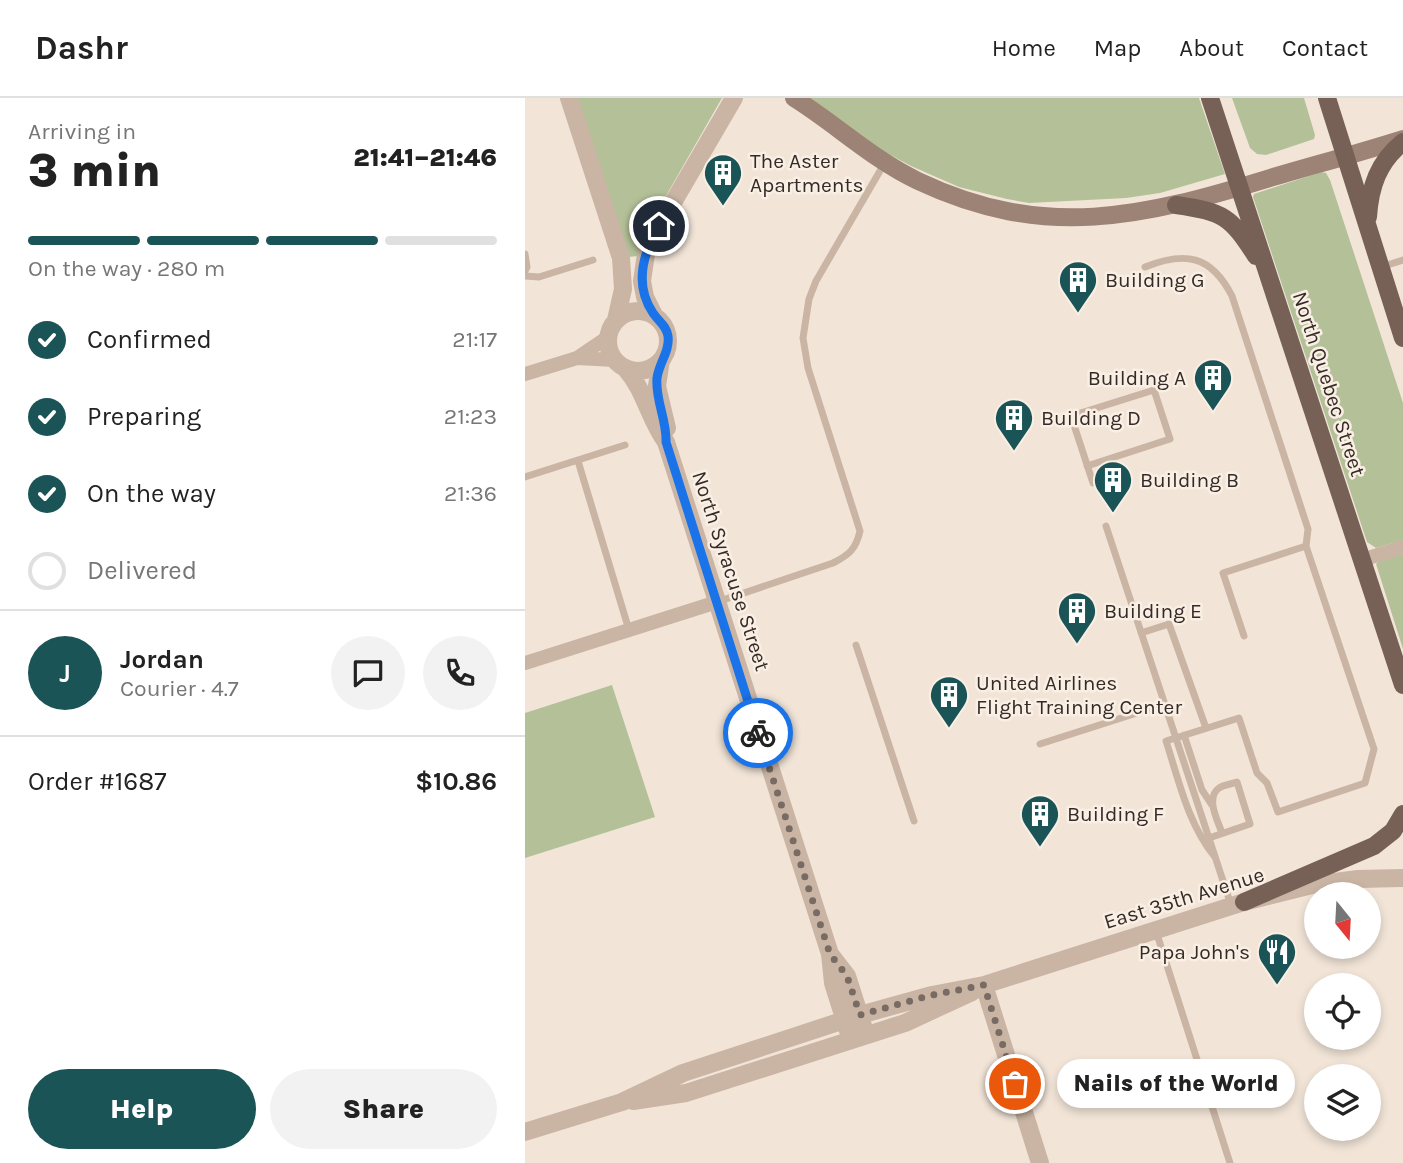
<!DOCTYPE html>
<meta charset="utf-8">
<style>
body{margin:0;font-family:Karla,sans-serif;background:#f2f2f2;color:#222;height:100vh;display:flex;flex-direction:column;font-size:26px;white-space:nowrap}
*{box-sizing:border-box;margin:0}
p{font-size:23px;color:#767676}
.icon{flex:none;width:38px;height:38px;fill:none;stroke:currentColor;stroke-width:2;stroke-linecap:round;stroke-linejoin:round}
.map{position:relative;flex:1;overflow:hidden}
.sheet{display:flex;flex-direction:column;background:#fff;width:525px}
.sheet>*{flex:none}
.needle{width:46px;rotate:162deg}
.fabs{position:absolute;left:779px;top:784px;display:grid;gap:14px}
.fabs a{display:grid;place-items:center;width:77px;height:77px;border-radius:50%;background:#fff;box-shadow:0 4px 10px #0003;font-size:35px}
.pin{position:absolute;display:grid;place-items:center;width:60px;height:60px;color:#fff;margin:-30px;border:4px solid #fff;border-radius:50%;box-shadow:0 2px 7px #0007}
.courier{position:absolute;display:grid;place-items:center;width:70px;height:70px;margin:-35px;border:5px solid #1a73e8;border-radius:50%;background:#fff;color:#222;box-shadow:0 2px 9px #0007}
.bubble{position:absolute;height:49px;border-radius:24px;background:#fff;box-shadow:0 4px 10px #0003;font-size:23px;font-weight:800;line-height:49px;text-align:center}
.headline em{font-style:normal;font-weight:800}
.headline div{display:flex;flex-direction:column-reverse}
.headline{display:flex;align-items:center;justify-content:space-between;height:119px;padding:0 28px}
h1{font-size:46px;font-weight:800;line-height:52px}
.bar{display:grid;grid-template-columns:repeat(4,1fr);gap:10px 7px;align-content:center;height:84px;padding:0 28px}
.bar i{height:9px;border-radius:5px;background:#e0e0e0}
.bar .on{background:#1b5457}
.bar p{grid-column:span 4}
.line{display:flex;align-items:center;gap:18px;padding:0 28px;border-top:2px solid #e0e0e0}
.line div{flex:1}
.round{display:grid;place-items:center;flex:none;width:74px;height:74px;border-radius:37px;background:#f2f2f2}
ol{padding:0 28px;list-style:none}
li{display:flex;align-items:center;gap:21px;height:77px}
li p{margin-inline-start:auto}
li .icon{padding:7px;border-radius:50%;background:#1b5457;color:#fff;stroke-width:4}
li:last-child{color:#767676}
li i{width:38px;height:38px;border:4px solid #e0e0e0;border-radius:50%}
.action{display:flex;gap:14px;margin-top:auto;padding:14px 28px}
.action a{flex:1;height:80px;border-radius:42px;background:#1b5457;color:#fff;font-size:28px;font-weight:800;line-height:80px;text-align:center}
.action a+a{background:#f2f2f2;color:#222}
header{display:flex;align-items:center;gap:42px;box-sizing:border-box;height:98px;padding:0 35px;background:#fff;border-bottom:2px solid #e0e0e0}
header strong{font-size:33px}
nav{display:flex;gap:38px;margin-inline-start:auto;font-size:24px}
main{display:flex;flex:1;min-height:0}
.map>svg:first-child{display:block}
.green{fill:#b4c198}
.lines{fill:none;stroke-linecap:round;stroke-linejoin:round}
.service{stroke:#cab5a4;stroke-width:7}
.minor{stroke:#cab5a4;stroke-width:14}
.tertiary{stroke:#cab5a4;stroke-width:18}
.secondary{stroke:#9d8375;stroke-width:18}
.primary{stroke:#776156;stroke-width:18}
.done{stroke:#776b64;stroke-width:7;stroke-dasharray:0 12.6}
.route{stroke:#1a73e8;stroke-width:9}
.labels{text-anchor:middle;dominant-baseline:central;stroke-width:5;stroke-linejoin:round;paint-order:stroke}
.poi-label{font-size:21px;fill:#352a26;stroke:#f9efe4;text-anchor:start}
.street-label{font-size:21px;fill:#352a26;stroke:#f9efe4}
</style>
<header>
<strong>Dashr</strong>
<nav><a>Home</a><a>Map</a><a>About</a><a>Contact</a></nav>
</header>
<main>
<section class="sheet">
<div class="headline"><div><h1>3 min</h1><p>Arriving in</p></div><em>21:41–21:46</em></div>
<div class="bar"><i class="on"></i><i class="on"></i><i class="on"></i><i></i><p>On the way · 280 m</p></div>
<ol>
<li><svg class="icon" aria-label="check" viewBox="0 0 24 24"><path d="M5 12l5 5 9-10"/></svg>Confirmed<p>21:17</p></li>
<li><svg class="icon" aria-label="check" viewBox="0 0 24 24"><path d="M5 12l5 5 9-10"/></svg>Preparing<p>21:23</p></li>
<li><svg class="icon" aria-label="check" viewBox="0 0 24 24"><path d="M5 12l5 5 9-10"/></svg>On the way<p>21:36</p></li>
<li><i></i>Delivered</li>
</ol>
<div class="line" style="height:126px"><b class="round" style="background:#1b5457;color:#fff">J</b><div><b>Jordan</b><p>Courier · 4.7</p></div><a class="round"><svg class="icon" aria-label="chat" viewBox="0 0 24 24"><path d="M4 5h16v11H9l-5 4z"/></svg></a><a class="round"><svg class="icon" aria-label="phone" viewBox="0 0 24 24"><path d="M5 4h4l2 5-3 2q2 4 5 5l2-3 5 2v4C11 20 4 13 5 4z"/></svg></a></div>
<div class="line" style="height:91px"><div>Order #1687</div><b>$10.86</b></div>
<div class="action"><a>Help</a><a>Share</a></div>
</section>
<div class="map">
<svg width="878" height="1065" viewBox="0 0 878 1065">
<rect width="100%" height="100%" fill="#f2e5d8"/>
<path class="green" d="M48,0H197L118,138L113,158L103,159Z
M285,0H674L700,76L635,95L601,100L504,105L482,101L434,89L386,68L356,52Z
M707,0H779L790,37L789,41L741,57L732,56L725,50Z
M796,74L801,75L805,82L878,305V442L851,450L842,444L728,99L729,96Z
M878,456V551L851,466L855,462Z
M87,587L130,719L0,760V615Z"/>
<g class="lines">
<path class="service" d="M0,156L2,169L0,173
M620,169C660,153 686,157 707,198L783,431L781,448
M856,169L878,162
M0,178L14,179L68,162
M53,363L104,532
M562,368L645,341L629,292L546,318L568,385
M0,379L100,347
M581,428L706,807
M192,504L308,465C324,457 331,451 335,433L283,270L278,240L284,201L291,183L359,66
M616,535L644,526L681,630
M331,547L389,723
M659,637L677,692L687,707
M515,646L640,606
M684,740L725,726L712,684C707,686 698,687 694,690C680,700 693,723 697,735
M690,759C663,726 654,683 641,643L714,620L732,675L742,685L753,714L840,685L849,651L781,448L698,475L719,538
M631,833L705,1065"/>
<path class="minor" d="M52,260L89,262
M0,276L52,260L83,239
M837,462L878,449
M0,565L192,504"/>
<path class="tertiary" d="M44,0L96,160L98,191L91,222
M83 243a30 30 0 1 1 60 0a30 30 0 1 1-60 0Z
M129,217L120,199L117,183L122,149L209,0
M136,262L132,288L142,330
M101,271C120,293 124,321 141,344L305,856L308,885L326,942
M305,856L322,878L338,928
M459,887L515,1065
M108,1003L161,995L380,925L447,894
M0,1034L97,1004L158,975L335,917L407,897L459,887L719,804L787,787L833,781L878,780"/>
<path class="secondary" d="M269,0C312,27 347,61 393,83C520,143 618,119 745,80C789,67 834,55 878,41"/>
<path class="primary" d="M685,0L878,587
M802,0L878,240
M651,107C699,114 705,118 731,158
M843,119C845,89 853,64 878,44
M719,804L849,748L868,733L878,716"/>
</g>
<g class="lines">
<path class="done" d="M233,635L305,856L322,878L335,917L407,897L459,887L490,986"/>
<path class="route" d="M134,128C118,155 109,187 128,215C134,224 141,227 143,238C145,253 134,265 132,280C130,302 142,322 141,344L233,635"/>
</g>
<defs>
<g id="building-pin" transform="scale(2.0125)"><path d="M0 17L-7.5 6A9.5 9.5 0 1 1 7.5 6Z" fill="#1b5457" stroke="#f9efe4"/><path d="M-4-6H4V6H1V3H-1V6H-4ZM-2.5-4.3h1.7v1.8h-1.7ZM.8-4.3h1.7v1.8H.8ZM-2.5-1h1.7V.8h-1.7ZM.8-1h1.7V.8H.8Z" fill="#fff"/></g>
<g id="restaurant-pin" transform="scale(2.0125)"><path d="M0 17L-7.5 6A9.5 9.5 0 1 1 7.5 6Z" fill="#1b5457" stroke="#f9efe4"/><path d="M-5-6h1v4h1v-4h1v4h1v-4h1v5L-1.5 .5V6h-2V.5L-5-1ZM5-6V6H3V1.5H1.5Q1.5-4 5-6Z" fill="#fff"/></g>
</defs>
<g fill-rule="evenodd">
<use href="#building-pin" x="198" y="75"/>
<use href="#building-pin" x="553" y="182"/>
<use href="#building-pin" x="688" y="280"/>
<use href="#building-pin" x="489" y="320"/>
<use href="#building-pin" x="588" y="382"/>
<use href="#building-pin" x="552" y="513"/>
<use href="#building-pin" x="424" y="597"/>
<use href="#building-pin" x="515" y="716"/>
<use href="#restaurant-pin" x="752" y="854"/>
</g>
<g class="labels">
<g class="poi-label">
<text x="225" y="63">The Aster<tspan x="225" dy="24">Apartments</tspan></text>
<text x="580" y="182">Building G</text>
<text x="661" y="280" text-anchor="end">Building A</text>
<text x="516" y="320">Building D</text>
<text x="615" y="382">Building B</text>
<text x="579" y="513">Building E</text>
<text x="451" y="585">United Airlines<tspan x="451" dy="24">Flight Training Center</tspan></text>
<text x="542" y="716">Building F</text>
<text x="725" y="854" text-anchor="end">Papa John's</text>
</g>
<g class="street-label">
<text transform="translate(804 286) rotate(72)">North Quebec Street</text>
<text transform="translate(206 473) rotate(72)">North Syracuse Street</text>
<text transform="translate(659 800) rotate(-17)">East 35th Avenue</text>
</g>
</g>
</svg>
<div class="fabs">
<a><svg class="needle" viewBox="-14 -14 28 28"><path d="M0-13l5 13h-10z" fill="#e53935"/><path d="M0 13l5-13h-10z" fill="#767676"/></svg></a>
<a><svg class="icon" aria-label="locate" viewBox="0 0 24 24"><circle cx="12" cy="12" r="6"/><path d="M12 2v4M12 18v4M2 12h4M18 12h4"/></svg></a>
<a><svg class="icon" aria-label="layers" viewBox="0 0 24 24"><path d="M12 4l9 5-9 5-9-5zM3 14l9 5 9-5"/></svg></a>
</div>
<div class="pin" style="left:490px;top:986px;background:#ea580c"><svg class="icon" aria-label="bag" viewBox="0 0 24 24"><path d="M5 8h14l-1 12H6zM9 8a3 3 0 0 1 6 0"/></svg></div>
<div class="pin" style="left:134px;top:128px;background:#1f2937"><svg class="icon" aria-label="home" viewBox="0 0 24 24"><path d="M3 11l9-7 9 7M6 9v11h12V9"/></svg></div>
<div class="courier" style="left:233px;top:635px"><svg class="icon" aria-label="bike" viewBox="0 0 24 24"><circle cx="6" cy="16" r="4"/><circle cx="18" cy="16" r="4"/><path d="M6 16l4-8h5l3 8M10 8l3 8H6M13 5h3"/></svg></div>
<div class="bubble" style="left:532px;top:961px;width:238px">Nails of the World</div>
</div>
</main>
